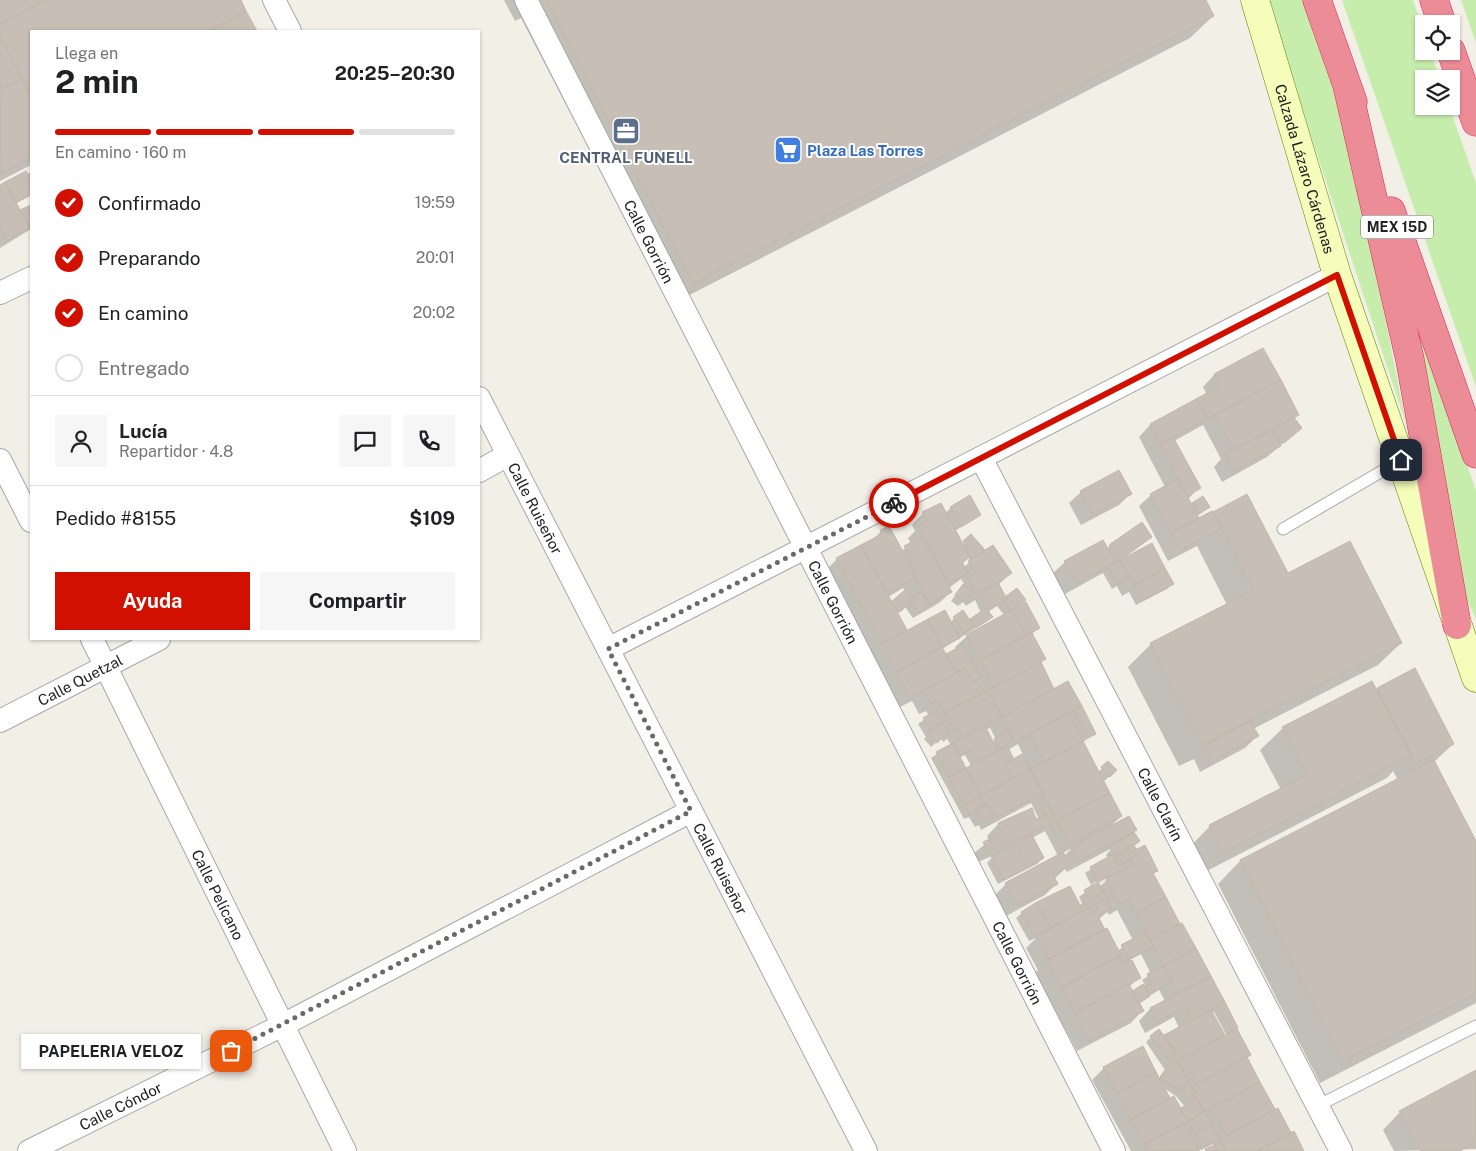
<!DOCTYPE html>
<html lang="es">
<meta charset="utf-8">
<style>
body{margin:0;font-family:"Public Sans",sans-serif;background:#f6f6f6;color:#202124;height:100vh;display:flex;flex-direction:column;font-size:19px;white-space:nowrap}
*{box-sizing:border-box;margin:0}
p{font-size:16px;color:#757577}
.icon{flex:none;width:28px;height:28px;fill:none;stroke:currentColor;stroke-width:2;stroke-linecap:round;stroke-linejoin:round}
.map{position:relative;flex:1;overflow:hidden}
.sheet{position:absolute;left:30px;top:30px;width:450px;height:610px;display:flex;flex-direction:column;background:#fff;border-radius:0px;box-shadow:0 1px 4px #0004}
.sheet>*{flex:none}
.controls{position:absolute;left:1415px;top:15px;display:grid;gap:10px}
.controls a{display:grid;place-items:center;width:45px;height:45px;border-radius:0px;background:#fff;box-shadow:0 1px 4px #0004;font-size:25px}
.pin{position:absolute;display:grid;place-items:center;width:42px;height:42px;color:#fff;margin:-21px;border-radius:10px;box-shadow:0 2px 8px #0006}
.courier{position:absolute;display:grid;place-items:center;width:50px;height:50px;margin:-25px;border:4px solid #d21000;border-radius:50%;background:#fff;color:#222;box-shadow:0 1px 6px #0007}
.bubble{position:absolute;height:35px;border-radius:0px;background:#fff;box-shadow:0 1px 4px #0004;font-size:16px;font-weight:700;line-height:35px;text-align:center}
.head em{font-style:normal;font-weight:700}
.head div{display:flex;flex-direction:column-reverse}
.head{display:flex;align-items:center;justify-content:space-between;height:85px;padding:0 25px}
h1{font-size:32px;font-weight:700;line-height:38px}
.bar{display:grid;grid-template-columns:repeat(4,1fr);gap:8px 5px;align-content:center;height:60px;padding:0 25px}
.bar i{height:6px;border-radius:4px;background:#e0e0e0}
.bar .active{background:#d21000}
.bar p{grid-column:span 4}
.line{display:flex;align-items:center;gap:12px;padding:0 25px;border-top:1px solid #e0e0e0}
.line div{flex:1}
.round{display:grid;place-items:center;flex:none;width:52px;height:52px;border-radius:0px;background:#f6f6f6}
ol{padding:0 25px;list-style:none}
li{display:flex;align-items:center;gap:15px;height:55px}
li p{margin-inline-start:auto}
li .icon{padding:5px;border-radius:50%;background:#d21000;color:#fff;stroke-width:4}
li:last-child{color:#757577}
li i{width:28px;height:28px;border:2px solid #e0e0e0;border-radius:50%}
.button{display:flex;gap:10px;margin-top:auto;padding:10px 25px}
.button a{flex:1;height:58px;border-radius:0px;background:#d21000;color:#fff;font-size:20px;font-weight:700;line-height:58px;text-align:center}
.button a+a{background:#f6f6f6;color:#202124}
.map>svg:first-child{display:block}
.grass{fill:#c7edac}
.shadow{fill:#0003;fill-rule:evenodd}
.building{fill:#c7beb6;stroke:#c4b7a9}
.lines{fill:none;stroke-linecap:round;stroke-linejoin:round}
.service-casing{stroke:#a8a8a8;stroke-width:13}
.minor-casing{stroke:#a8a8a8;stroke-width:24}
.secondary-casing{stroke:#688000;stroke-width:29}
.motorway-casing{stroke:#e42054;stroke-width:29}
.service{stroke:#fff;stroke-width:11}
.minor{stroke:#fff;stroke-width:22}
.secondary{stroke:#f4fdba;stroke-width:28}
.motorway{stroke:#ec8c97;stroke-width:28}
.done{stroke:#6a6966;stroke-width:5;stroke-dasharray:0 9}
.route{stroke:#d21000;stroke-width:6}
.labels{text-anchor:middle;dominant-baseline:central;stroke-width:4;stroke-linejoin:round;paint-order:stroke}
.shield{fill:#fff;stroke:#646464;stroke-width:1}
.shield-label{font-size:14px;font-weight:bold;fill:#212121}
.shop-label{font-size:15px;font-weight:bold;fill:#366cbe;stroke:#fff;text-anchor:start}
.service-label{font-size:15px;font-weight:bold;fill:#4e5e75;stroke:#fff}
.street-label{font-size:15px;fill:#212121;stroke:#fff}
</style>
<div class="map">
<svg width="1476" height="1151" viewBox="0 0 1476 1151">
<rect width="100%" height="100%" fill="#f2efe7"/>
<path class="grass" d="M1266,0H1307L1343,103L1406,424Z
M1342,0H1413L1424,32V51H1430L1440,79H1424V106H1449L1476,183V387Z
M1461,0H1476V43Z
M1410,296L1476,491V619L1466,598Z"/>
<path class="shadow" d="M0,0H239L256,31H211L225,24L223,22L206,31H31V165L0,181Z
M504,0H1205L1213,16L1190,38L670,305L521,18L515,21Z
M31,171V199L30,196L15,204L20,212L31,206V229L0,248V186L25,173L27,175Z
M1263,349L1297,415L1293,419L1301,428L1267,457L1222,482L1214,467L1221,459L1203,425L1174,441L1199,488L1187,500L1191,506L1202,497L1208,507L1196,517L1198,520L1214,513L1287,574L1401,643L1378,665L1253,729L1257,736L1245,748L1200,772L1194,759L1179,766L1128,667L1151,644L1227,605L1197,546L1168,561L1139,506L1151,495L1165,487L1139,437L1150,425L1207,395L1203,387L1214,375Z
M1081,492L1130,494L1119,505L1081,525L1069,503Z
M951,508L980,515L955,531L962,545L971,536L985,552L1011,573L999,584L1005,598L1024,600L1016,608L1039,628L1031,635L1044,659L1040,664L1054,690L1068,683L1095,733L1082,743L1098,772L1108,763L1110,776L1103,782L1121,816L1109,828L1133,832L1139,841L1134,846L1157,870L1152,875L1223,1002L1250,1054L1246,1058L1274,1111L1277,1109L1302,1151H1204L1214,1146L1213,1144L1199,1151H1131L1092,1080L1104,1068L1159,1079L1165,1070L1146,1042L1151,1037L1163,1038L1179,1028L1174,1017L1145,1033L1139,1021L1150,1009L1165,1001L1159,990L1138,1003L1142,1011L1131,1023L1077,1051L1035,973L1038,970L1026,948L1036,938L1029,941L1016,918L1022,913L1079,906L1082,903L1079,897L1092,887L1085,873L1108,858L1106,855L1112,848L1067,872L1065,869L1054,879L1056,884L1045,895L1006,916L995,895L1006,884L1058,856L1045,831L1032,838L1043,858L1037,864L998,884L987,863L994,855L976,863L973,854L989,841L987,836L998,824L1031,809L1036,820L1039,819L1031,803L981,830L979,825L975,827L969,817L964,819L931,758L951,745L947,739L943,742L941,738L931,747L924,739L926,737L918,724L929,716L926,711L919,714L912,701L898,708L825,571L837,559L872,541L881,531L901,551L911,544L908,538L915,531L912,525L923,513H945ZM968,558L971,561L964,567L962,564ZM961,579L964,584L951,601L958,606L963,602L966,606L975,600L981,613L969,621L963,612L950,622L907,632L897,614L905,607L913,618L939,603L951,592L949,588ZM903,588L905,592L891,604L888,597ZM997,606L1004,615L967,636L955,647L957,650L946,656L942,649L986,622L991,617L988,612ZM990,728L996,739L992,743L985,730ZM1018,744L1023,755L1013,761L1008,750ZM965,755L971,766L965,769L959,758ZM1072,848L1064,856L1063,853ZM1119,870V873L1093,886L1092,884ZM1106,880V881L1099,887L1098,884ZM1117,910L1133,940L1116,952L1098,920L1107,912L1109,915ZM1141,954L1151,974L1142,980L1145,985L1133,993L1129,987L1139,977L1130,960ZM1214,1012L1227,1036L1224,1037L1212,1014ZM1164,1088L1177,1097L1185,1107L1181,1110L1170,1099Z
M1151,537L1125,557L1172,584L1167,589L1136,605L1129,592L1122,596L1117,586L1112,589L1103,573L1065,594L1053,573L1065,562L1107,549L1110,546Z
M1378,689L1453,744L1434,762L1476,844V1003L1320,1083L1218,884L1240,861L1398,780L1393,771L1387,778L1201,874L1188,849L1210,826L1281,790L1260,750L1283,728Z
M1476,1072V1149L1394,1151L1383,1130L1400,1112Z"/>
<path class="building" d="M0,0H45L0,24Z
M45,0H241L246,11L209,31H31V96L0,37V24Z
M546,0H1206L1214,16L693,284Z
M246,11L257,31H209Z
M0,38L22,78L3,89L0,84Z
M22,78L31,97V158L1,174L0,90Z
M26,171L31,181V194L16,202L5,182Z
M5,182L30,228L7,241L0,228V185Z
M31,205V227L30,228L20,210Z
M1263,348L1281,380L1207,419L1196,399L1220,386L1214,374Z
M1281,380L1299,415L1234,450L1215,415Z
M1196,399L1207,419L1160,444L1150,424Z
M1293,416L1302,428L1284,443L1275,431Z
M1271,430L1281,446L1234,471L1225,454Z
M1173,437L1201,488L1187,496L1159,444Z
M1119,470L1132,494L1093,515L1080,491Z
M1178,479L1199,518L1171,533L1150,494Z
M1247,494L1288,573L1350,541L1402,643L1202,745L1150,643L1254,590L1213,512Z
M970,495L981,515L961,527L950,507Z
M1203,496L1210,507L1199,514L1192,503Z
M941,503L970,557L962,562L968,573L949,583L919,526L927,521L922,512Z
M1212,511L1222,528L1180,551L1171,533Z
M1142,522L1152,537L1120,560L1109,545Z
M889,526L917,577L887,593L861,545L882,534L880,530Z
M971,534L985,550L977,557L963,541Z
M922,537L952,592L930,604L908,566L914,563L904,546Z
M1103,540L1116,562L1076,583L1064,561Z
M1152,543L1165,568L1134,585L1120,560Z
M861,545L907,630L882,644L836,558Z
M993,545L1012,573L978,596L967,579L976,573L968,561Z
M1120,560L1130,577L1117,584L1108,566Z
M1165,568L1174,584L1142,601L1134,585Z
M998,582L1007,600L988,610L979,592Z
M963,584L973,591L965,602L955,595Z
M1017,588L1026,600L1011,611L1002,599Z
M905,590L914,599L900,612L891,602Z
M920,592L930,605L919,613L909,600Z
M1026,602L1040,628L1026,635L1012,610Z
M986,608L993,617L976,628L970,619Z
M945,610L960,638L942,647L928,619Z
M963,610L974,626L964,633L953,617Z
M1012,610L1026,635L980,660L966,635Z
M928,619L942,647L896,672L882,644Z
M1032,633L1046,659L994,687L980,660Z
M963,645L981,677L973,682L965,668L956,673L946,654Z
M942,647L956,673L910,698L896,672Z
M1041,662L1054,689L1002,717L988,690Z
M965,668L973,682L981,677L988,690L945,713L938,700L931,704L924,690Z
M1415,668L1454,744L1416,763L1377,688Z
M1068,681L1082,706L1015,742L1002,717Z
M1372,681L1411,756L1223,852L1209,825L1307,775L1282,727Z
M981,686L988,698L983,701L976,689Z
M988,690L1002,717L964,737L959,729L955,731L945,713Z
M1082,706L1096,734L1088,738L1073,710Z
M937,710L944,722L930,730L923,718Z
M1068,713L1083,741L1044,762L1029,734Z
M1250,721L1259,736L1212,761L1204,746Z
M940,722L949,732L937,743L928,733Z
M985,726L998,751L977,762L971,750L959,756L953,743Z
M1006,730L1013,740L1000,749L994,739Z
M1083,741L1110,793L1057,821L1030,769Z
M953,743L966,768L949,777L936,752Z
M1007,746L1014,759L1005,764L1013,779L981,796L966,768Z
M1022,754L1030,769L1013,779L1005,764Z
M1434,760L1476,841V993L1343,1061L1240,860Z
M1108,761L1117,770L1110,777L1101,767Z
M966,768L981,796L964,805L949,777Z
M1030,769L1042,793L993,819L981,796Z
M1110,793L1122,816L1070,844L1057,821Z
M981,796L986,806L970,815L964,805Z
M988,803L995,815L980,822L974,810Z
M1048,806L1061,830L1055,833L1042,809Z
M1032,808L1036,819L1049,813L1054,823L988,852L983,842L1002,834L998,823Z
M1129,816L1137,830L1079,861L1071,847Z
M1134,832L1140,841L1117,858L1110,848Z
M1032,835L1044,858L1027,867L1015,844Z
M1015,844L1027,867L1004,880L991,856Z
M1133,844L1139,853L1120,866L1114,857Z
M1145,845L1158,871L1153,873L1166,897L1136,913L1129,899L1120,904L1106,878L1133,864L1128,854Z
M1063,852L1071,865L1053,875L1058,884L1018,905L1005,883Z
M1117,852L1126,868L1098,882L1090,867Z
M1098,882L1107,898L1092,906L1084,890Z
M1070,886L1083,911L1051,928L1037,902Z
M1108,889L1114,899L1104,905L1097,896Z
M1090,896L1098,909L1090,914L1083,900Z
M1166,897L1180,924L1150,940L1136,913Z
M1107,898L1112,909L1098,916L1105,930L1049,959L1037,936Z
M1037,902L1051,928L1035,937L1021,912Z
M1182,923L1196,948L1163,966L1150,940Z
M1107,928L1121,955L1061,988L1046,960Z
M1145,932L1153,947L1129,959L1121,945Z
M1196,948L1211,976L1178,993L1163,966Z
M1119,956L1123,964L1132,960L1141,978L1075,1013L1061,987Z
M1163,966L1172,982L1150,993L1146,986L1152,984L1147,974Z
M1211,976L1225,1002L1192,1020L1185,1007L1157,1022L1150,1008Z
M1129,984L1144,1011L1089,1041L1074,1013Z
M1143,984L1150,996L1138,1004L1131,992Z
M1225,1002L1238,1028L1233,1031L1219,1005Z
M1211,1010L1225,1035L1178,1061L1164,1035Z
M1159,1029L1177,1053L1168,1059L1150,1036Z
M1237,1029L1251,1055L1198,1083L1192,1072L1186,1076L1178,1061Z
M1143,1046L1156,1072L1117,1093L1103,1067Z
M1247,1057L1260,1082L1205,1112L1191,1087Z
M1173,1059L1180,1065L1189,1082L1182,1092L1160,1077Z
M1476,1070V1142L1460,1151H1421L1399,1111Z
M1156,1072L1170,1098L1131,1119L1117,1093Z
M1191,1079L1200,1089L1187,1099L1179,1088Z
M1260,1082L1275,1109L1226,1135L1211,1108Z
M1174,1096L1188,1121L1144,1144L1131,1119Z
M1195,1098L1204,1110L1189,1122L1180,1109Z
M1278,1108L1291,1133L1257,1151H1226L1220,1139Z
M1205,1112L1212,1124L1195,1134L1188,1121Z
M1184,1123L1198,1150L1148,1151L1144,1144Z
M1212,1124L1220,1139L1202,1148L1195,1134Z
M1294,1131L1304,1151H1257Z
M1222,1142L1225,1151H1206L1205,1149Z"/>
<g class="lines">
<g class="service-casing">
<path id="service" d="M1283,529L1401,460
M1317,1106L1476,1026"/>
</g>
<g class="minor-casing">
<g id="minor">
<path d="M274,0L290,31"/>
<path id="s1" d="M526,0L1114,1151"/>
<path d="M0,293L31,278"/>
<path id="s2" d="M479,398L866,1151"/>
<path id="s3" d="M981,458L1341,1151"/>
<path d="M0,460L31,521"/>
<path d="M479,471L508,455"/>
<path id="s4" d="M92,639L345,1151"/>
<path d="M608,649L1337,275"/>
<path id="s5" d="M0,721L159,639"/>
<path id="s6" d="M29,1151L281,1026L691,811"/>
</g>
</g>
<g class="secondary-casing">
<g id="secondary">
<path id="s7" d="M1255,0L1337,275L1476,678"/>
</g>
</g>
<g class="motorway-casing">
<path id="motorway" d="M1317,0L1353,102
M1434,0L1442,24
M1451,51L1476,122
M1347,85L1410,360L1457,625
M1391,211L1476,454"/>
</g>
<use href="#service" class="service"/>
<use href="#minor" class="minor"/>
<use href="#secondary" class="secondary"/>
<use href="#motorway" class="motorway"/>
</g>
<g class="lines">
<path class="done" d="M231,1051L691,811L608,649L894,503"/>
<path class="route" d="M894,503L1337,275L1401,460"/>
</g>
<defs>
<g id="office-square" transform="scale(1.4375)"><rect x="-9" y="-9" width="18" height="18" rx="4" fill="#5c6f8a" stroke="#fff"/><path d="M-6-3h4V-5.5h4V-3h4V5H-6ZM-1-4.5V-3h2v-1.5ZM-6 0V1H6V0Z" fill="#fff"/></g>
<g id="supermarket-square" transform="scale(1.4375)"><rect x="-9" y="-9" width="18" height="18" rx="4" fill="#3f7fe0" stroke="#fff"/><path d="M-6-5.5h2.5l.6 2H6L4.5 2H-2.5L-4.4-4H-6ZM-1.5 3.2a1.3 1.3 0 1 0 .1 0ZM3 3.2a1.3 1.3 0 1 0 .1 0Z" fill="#fff"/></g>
</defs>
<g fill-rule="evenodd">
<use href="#office-square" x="626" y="131"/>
<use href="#supermarket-square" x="788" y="150"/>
</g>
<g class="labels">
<rect class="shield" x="1361" y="215.5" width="72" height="23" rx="4"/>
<g class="shield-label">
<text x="1397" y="227">MEX 15D</text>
</g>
<g class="shop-label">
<text x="807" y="150">Plaza Las Torres</text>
</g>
<g class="service-label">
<text x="626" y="157">CENTRAL FUNELL</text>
</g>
<g class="street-label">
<text stroke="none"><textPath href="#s7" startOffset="176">Calzada Lázaro Cárdenas</textPath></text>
<text stroke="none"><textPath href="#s1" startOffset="271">Calle Gorrión</textPath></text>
<text stroke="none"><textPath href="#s2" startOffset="124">Calle Ruiseñor</textPath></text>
<text stroke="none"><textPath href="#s1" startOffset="676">Calle Gorrión</textPath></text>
<text stroke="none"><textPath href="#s5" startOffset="90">Calle Quetzal</textPath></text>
<text stroke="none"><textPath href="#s3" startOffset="390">Calle Clarín</textPath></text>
<text stroke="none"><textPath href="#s2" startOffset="529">Calle Ruiseñor</textPath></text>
<text stroke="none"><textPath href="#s4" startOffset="285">Calle Pelícano</textPath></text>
<text stroke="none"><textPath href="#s1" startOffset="1081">Calle Gorrión</textPath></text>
<text stroke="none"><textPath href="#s6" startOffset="102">Calle Cóndor</textPath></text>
</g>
</g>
</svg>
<div class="controls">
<a><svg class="icon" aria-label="locate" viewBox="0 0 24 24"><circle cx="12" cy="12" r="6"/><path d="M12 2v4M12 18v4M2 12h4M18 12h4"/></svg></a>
<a><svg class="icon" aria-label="layers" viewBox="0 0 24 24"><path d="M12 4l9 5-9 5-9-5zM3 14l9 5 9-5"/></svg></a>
</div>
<div class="pin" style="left:231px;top:1051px;background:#ea580c"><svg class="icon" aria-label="bag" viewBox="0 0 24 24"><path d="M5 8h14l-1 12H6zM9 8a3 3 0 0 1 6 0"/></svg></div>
<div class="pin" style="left:1401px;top:460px;background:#1f2937"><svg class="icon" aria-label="home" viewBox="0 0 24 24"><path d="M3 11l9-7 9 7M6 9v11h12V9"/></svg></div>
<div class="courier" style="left:894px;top:503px"><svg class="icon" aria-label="bike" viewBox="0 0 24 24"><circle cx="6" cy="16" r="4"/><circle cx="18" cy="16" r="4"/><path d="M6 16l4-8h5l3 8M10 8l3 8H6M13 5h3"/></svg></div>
<div class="bubble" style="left:21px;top:1034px;width:180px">PAPELERIA VELOZ</div>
<section class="sheet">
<div class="head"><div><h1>2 min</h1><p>Llega en</p></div><em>20:25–20:30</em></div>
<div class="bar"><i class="active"></i><i class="active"></i><i class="active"></i><i></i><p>En camino · 160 m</p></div>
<ol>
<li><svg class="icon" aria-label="check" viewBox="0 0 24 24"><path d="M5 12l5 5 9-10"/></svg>Confirmado<p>19:59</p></li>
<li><svg class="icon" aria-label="check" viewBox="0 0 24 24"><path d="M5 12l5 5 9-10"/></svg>Preparando<p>20:01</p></li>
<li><svg class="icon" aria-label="check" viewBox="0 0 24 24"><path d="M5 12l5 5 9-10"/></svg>En camino<p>20:02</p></li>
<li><i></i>Entregado</li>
</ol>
<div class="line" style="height:90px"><a class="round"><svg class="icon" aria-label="person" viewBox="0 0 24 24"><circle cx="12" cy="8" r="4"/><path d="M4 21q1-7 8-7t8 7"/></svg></a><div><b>Lucía</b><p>Repartidor · 4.8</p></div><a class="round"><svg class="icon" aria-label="chat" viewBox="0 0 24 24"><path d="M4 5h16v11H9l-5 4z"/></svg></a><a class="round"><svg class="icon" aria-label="phone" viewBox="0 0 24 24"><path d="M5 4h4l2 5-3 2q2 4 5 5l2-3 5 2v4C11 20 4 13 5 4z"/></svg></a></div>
<div class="line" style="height:65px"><div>Pedido #8155</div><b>$109</b></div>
<div class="button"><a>Ayuda</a><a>Compartir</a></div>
</section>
</div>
